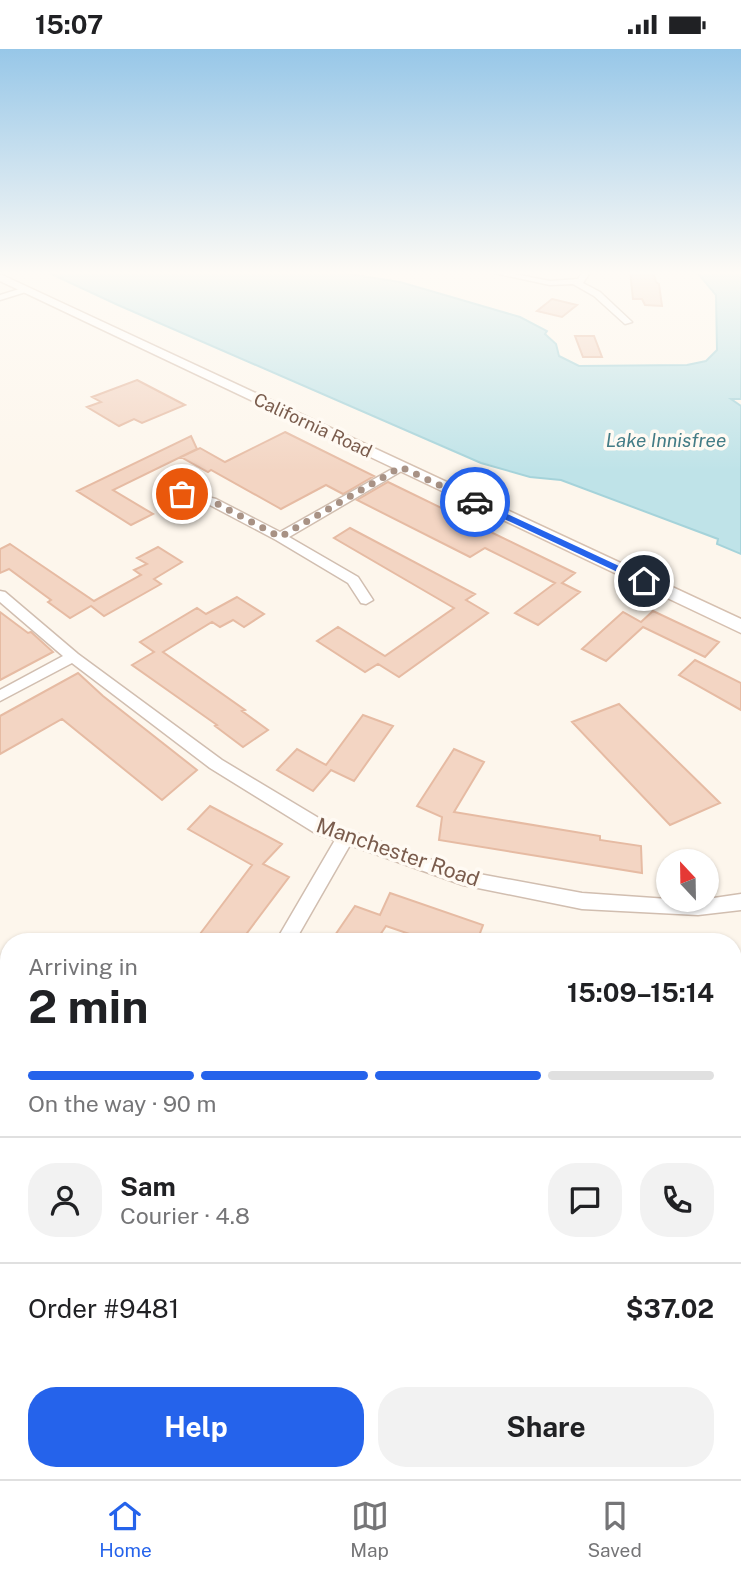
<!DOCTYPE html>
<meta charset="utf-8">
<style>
body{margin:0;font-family:"Public Sans",sans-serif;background:#f2f2f2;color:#202124;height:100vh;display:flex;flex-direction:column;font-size:26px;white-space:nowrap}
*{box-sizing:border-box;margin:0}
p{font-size:23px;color:#757577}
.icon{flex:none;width:38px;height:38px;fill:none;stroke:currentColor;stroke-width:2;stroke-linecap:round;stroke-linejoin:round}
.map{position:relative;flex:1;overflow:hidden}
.sheet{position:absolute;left:0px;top:884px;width:742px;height:548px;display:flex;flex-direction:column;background:#fff;border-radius:28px 28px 0 0;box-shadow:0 2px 5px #0004}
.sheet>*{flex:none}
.needle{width:46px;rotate:338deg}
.tools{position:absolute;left:656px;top:800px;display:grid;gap:14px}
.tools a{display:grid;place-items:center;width:63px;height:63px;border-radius:50%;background:#fff;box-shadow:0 2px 5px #0004;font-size:35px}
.pin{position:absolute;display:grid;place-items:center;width:60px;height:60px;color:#fff;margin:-30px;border:4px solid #fff;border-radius:50%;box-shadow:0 2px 7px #0007}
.courier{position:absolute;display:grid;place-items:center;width:70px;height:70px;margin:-35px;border:5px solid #2563eb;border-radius:50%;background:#fff;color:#222;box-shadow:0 2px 9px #0007}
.summary em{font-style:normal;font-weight:700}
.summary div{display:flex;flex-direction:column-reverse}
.summary{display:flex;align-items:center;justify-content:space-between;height:119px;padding:0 28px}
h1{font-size:46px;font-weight:700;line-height:52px}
.bar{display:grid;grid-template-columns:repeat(4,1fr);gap:10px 7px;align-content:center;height:84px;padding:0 28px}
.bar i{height:9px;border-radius:5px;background:#e0e0e0}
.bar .selected{background:#2563eb}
.bar p{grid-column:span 4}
.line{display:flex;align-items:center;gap:18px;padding:0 28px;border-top:2px solid #e0e0e0}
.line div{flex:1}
.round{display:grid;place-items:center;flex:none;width:74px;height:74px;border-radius:28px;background:#f2f2f2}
.action{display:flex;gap:14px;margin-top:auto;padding:14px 28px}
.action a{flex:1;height:80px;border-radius:28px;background:#2563eb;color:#fff;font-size:28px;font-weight:700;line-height:80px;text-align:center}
.action a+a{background:#f2f2f2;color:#202124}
.status{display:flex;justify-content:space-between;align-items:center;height:49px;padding:0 35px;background:#fff;direction:ltr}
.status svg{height:19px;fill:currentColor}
.tabs{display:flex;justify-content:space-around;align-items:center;height:98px;border-top:2px solid #e0e0e0;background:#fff;font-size:19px;color:#757577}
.tabs a{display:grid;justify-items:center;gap:4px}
.tabs .selected{color:#2563eb}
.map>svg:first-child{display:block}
.education{fill:#f3e8fa}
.water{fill:#bfe3e8;stroke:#a5d3da;stroke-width:2}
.building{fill:#f3d5c3;stroke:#e6bba3;stroke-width:2}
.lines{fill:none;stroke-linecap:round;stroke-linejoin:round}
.street-casing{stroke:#d1beb0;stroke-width:3}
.secondary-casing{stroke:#d6c0b0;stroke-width:3}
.primary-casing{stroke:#dad1cd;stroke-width:4}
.street{fill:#fff;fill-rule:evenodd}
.secondary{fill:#fff;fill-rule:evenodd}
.primary{fill:#fbd9a5;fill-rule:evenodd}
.route{fill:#2563eb}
.done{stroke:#a89285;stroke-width:7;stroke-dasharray:0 12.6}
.labels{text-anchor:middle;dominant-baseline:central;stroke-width:7;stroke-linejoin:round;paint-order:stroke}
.far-street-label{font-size:18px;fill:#7a5c4d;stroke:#fffaf3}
.far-water-label{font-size:19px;font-style:italic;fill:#437c86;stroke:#fffaf3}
.street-label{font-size:21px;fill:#7a5c4d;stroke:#fffaf3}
</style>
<div class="status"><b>15:07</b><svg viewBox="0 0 49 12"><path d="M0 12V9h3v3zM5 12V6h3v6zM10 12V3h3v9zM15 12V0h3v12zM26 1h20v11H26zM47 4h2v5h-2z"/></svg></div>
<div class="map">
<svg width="741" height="1430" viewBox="0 0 741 1430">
<rect width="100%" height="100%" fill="#fdf6ec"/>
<path class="education" d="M9,1389V1423H235V1430H0V1392Z"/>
<path class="water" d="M45,222H330L400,233L520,268L547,282L545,285L556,295L559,307L579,317L687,316L706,312L717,301L716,246L696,222H741V350H731L741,357V505L717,495L718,490L561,431L530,428L481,414L118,256Z"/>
<path class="building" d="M630,222H653L656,233L659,235L662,257L645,256L642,250H633Z
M552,250L577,256L562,268L537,262Z
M575,287H594L602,308H583Z
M137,331L185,356L142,374L134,370L119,377L87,358L101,353L92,348Z
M285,383L374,427L343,445L326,436L281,460L211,421L208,423L181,408L200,399L225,413Z
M191,387L197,400L113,441L153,465L131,476L77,442Z
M388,433L575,524L562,534L580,543L538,576L515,564L555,534L485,499L470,508L357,451Z
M350,479L475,545L466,551L488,564L399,628L378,615L365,623L317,592L338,578L385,607L454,559L334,489Z
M10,495L94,552L141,526L134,521L147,515L137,509L158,498L182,513L154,530L161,535L104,567L91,557L70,569L48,553L51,551L9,520L0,524V500Z
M237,548L264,565L244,578L233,571L220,578L212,573L163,603L245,661L242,662L268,681L243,698L215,677L217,676L132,616L154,603L140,593L197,559L206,565Z
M653,562L719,593L705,608L643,578L606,612L582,600L623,563L641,573Z
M0,563L28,584L31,583L53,603L0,631Z
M695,611L741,634V661L679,626Z
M78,624L103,647L197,721L162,751L62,670L0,705V667Z
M619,655L720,754L670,776L572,673Z
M363,666L393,677L354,732L331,721L313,742L277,721L297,700L326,716Z
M454,700L484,713L454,763L600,787V791L641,797L642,824L439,791L442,768L417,757Z
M210,757L282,795L263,815L289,828L241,892H216L200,885L252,816L188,780Z
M390,844L483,876L477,892H430L386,877L376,892H331L355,857L380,866Z"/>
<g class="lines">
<g class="street-casing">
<path id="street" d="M485,222H499L550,232L578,230L583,222H591L583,234L600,243L632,273L625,275L594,247L573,235L550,236Z
M26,238L29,242L0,251V246Z
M401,415L406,418L405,420L289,488L358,528L373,551L366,555L361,554L348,534L276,491L208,455L176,445L182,442L216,450L280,483Z
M0,542L5,543L78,605L222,711L327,774L463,822L582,844L668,850H707L741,845V861L698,866L582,860L463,836L350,796L295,892H276L335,791L315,784L210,719L72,614L0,652V641L63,607L0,553Z
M9,1031V1051L0,1053V1033Z
M422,1423H448L449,1430H421Z"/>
</g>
<g class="secondary-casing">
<path id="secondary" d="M0,225L741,570V584L0,232Z"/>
</g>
<g class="primary-casing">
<path id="primary" d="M733,1261H741V1303H733Z
M9,1323V1366L0,1369V1325Z"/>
</g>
<use href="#street" class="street"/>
<use href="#secondary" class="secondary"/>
<use href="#primary" class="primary"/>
</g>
<linearGradient id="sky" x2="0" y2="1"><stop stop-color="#97c7e8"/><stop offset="0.53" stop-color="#fefbf6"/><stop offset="1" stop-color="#fefbf6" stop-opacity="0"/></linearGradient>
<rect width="741" height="422" fill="url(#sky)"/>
<path class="route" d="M475,450L647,530L649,532L641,534L472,455Z"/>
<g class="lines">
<path class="done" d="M182,445L212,452L280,488L401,418L475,453"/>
</g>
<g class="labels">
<g class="far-street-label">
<text transform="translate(313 376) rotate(25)">California Road</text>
</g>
<g class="far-water-label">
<text x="666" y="391">Lake Innisfree</text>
</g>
<g class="street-label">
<text transform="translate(398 803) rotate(19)">Manchester Road</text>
</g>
</g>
</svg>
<div class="tools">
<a><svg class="needle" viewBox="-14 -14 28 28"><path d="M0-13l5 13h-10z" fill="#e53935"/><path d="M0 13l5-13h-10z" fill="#757577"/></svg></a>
</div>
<div class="pin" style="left:182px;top:445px;background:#ea580c"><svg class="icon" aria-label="bag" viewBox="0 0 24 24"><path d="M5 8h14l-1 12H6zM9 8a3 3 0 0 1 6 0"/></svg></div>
<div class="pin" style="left:644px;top:532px;background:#1f2937"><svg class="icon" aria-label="home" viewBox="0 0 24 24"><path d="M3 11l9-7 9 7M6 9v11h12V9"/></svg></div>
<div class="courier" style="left:475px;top:453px"><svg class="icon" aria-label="car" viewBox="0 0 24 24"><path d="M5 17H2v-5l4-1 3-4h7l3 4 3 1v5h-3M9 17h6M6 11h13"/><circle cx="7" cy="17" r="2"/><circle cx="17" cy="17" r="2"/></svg></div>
<section class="sheet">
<div class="summary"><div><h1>2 min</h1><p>Arriving in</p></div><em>15:09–15:14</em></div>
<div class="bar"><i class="selected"></i><i class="selected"></i><i class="selected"></i><i></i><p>On the way · 90 m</p></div>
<div class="line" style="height:126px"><a class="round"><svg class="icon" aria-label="person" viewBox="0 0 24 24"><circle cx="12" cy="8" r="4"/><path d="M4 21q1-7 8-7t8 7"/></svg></a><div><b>Sam</b><p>Courier · 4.8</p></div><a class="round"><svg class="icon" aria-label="chat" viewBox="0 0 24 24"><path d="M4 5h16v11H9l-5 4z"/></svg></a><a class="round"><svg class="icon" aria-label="phone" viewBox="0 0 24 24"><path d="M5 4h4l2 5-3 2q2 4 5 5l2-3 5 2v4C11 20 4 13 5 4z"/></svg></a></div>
<div class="line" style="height:91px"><div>Order #9481</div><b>$37.02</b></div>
<div class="action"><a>Help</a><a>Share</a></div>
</section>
</div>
<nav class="tabs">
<a class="selected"><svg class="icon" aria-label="home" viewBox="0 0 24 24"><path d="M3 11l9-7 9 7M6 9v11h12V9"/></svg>Home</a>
<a><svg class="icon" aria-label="map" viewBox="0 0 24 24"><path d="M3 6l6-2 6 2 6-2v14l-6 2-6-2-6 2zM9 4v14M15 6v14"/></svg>Map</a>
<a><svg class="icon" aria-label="saved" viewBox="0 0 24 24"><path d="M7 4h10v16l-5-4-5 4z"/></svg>Saved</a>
</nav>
